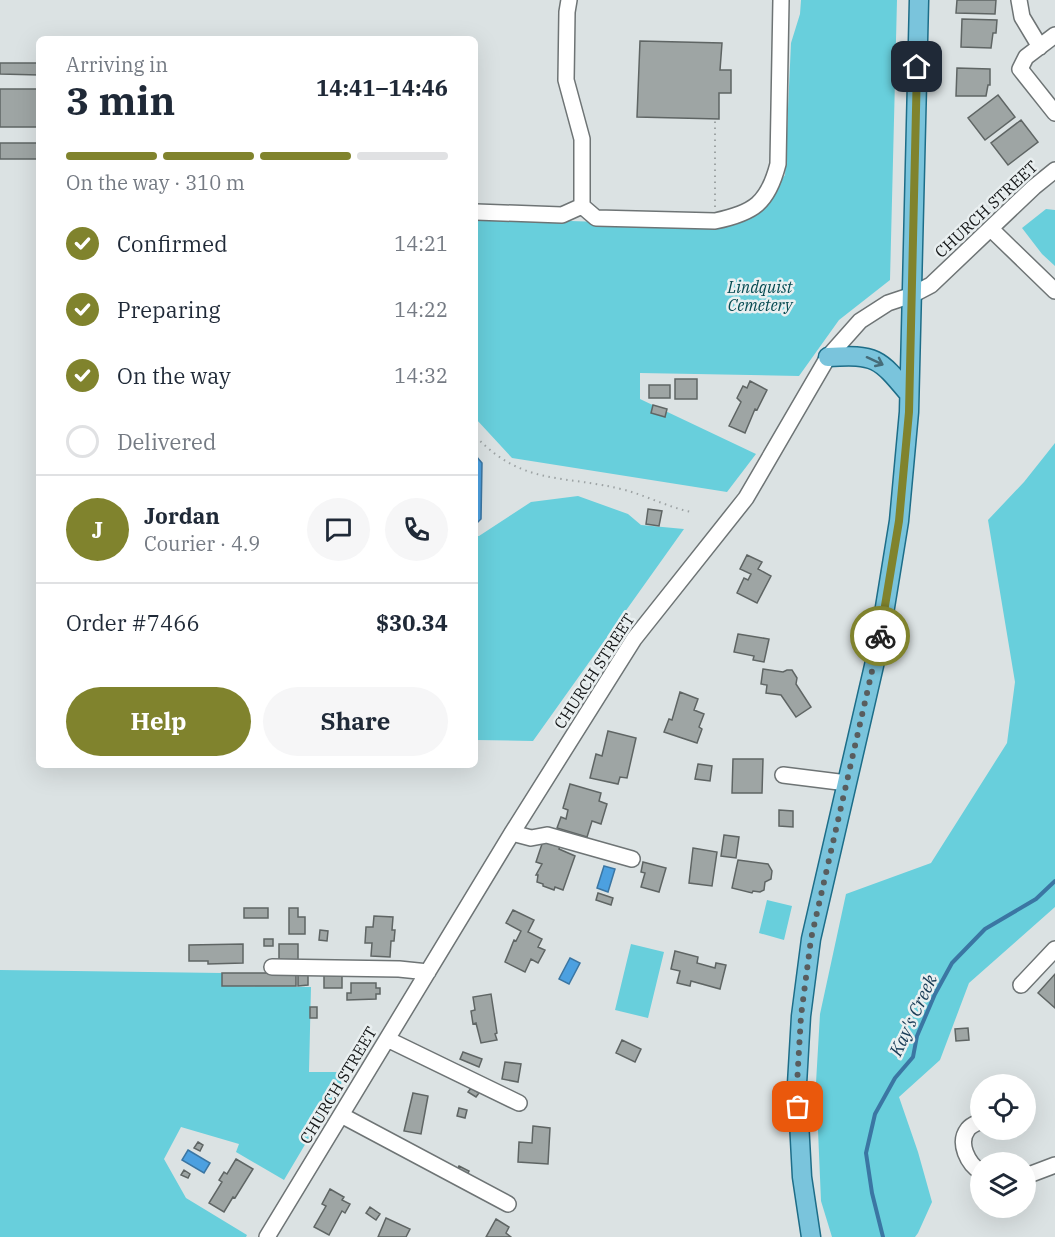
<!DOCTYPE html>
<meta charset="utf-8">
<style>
body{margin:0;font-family:"IBM Plex Serif",serif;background:#f6f6f7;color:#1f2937;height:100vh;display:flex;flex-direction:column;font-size:22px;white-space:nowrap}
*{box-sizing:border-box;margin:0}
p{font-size:20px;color:#747a83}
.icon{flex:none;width:33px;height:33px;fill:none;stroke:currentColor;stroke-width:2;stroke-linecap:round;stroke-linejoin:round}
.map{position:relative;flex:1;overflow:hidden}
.details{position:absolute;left:36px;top:36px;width:442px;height:732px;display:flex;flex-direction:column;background:#fff;border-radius:9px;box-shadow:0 6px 24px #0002}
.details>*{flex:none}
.fabs{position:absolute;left:970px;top:1074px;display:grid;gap:12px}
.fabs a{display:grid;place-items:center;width:66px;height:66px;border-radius:50%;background:#fff;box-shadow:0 6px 24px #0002;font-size:30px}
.pin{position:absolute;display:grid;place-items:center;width:51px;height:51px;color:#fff;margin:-26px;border-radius:12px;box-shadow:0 3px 9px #0006}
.courier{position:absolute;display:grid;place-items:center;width:60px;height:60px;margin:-30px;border:4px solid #80832d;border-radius:50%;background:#fff;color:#222;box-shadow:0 2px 8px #0007}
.head em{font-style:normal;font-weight:800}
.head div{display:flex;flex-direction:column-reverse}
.head{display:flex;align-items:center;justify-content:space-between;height:102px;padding:0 30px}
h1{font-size:39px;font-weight:800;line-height:45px}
.bar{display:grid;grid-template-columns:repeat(4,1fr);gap:9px 6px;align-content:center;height:72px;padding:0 30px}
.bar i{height:8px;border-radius:4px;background:#e0e1e3}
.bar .selected{background:#80832d}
.bar p{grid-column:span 4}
.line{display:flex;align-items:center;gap:15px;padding:0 30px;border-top:2px solid #e0e1e3}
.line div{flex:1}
.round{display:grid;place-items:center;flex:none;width:63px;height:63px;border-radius:32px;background:#f6f6f7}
ol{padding:0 30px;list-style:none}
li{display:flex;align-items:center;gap:18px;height:66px}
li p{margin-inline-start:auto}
li .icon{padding:6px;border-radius:50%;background:#80832d;color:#fff;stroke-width:4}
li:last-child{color:#747a83}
li i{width:33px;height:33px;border:3px solid #e0e1e3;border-radius:50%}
.primary-button{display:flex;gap:12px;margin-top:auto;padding:12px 30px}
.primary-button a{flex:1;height:69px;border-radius:36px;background:#80832d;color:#fff;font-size:24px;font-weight:800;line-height:69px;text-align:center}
.primary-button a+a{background:#f6f6f7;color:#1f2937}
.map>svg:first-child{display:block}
.green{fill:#68cfdc}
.water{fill:#4ca0e0;stroke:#3b76a3;stroke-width:1.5}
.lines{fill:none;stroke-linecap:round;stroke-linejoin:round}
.stream{stroke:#3b76a3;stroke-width:4}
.building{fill:#9ea5a4;stroke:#5f6564;stroke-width:1.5}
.minor-casing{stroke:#6e7475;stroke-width:18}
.major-casing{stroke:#1d6d88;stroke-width:21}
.path{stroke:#9da3a4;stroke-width:2;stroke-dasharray:1.5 4.5;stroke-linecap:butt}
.minor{stroke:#fff;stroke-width:15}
.major{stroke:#7ac4dc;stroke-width:18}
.oneway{stroke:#466c79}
.done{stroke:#595d5e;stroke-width:6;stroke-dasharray:0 10.8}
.route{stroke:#80832d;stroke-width:8}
.labels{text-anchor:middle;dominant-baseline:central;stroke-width:5;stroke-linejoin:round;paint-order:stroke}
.street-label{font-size:16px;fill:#131516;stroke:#e9eff0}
.park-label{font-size:16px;font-style:italic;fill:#054a51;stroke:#e9eff0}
.water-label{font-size:18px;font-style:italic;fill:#173a55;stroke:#e9eff0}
</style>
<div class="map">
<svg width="1055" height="1237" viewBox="0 0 1055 1237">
<rect width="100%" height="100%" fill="#dbe2e3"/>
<path class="green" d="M801,0H897L890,280L839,320L799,376L640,373V399L756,454L727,492L512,458L476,419V218L725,226L758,210L785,175L791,43L800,14Z
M1046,209L1055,210V266L1042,254L1022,228Z
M1055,443V907L969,983L940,1060L899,1097L918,1152L932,1202L918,1233L915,1237H832L821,1201L816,1083L820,1014L846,894L931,863L1007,743L1015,682L988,520L1024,482Z
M578,496L628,514L641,525L684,529L533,741L476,740V536H479L531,502Z
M767,900L792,906L784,940L759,933Z
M631,944L664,952L648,1018L615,1010Z
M0,970L222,973V986L311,987L309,1072H348L284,1180L236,1152L239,1144L181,1127L164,1159L186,1198L247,1235L246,1237H0Z"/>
<path class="water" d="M476,456L482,463L481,519L476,524Z
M604,866L615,869L608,892L597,888Z
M570,958L580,963L569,984L559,979Z
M188,1150L210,1163L204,1173L182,1160Z"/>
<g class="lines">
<path class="stream" d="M883,1237L872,1193L866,1153L875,1114L895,1078L913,1057L917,1036L935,994L952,963L985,929L1036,899L1055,881"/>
</g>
<path class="building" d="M957,0H996L995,14L956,13Z
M962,19L997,20L996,33H993L991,48L961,47Z
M640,41L722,43L720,70H731V93H719V119L637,117Z
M0,63H39V75L0,74Z
M957,68L990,69V85H988L986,96H956Z
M0,89H39V127H0Z
M998,95L1015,117L985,140L968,118Z
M1021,120L1038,142L1008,165L991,143Z
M0,143H39V159H0Z
M675,379H697V399H675Z
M750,381L767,390L757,410L755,409L745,433L729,426L741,402L737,398L743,386L747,388Z
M649,385H670V398H649Z
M653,405L667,409L665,417L651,413Z
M648,509L662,511L659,526L646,524Z
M747,555L762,562L758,569L771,576L757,603L737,593L744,578L748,580L751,574L740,569Z
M738,634L769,639L764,662L753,660L754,656L734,652Z
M763,669L783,672L787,670H792L797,678L796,684L811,707L796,717L781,695L766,693L767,685L761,684Z
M680,692L698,699L694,710L704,714L699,727L702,729L697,743L664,732L669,719L672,720Z
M608,731L636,738L627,778L620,777L618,784L590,778L596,754L602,756Z
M733,759H763L762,793H732Z
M698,764L712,766L710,781L695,779Z
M570,784L601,793L599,801L607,804L601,824L592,821L587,837L557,828L561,817L566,819L568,810L563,808Z
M779,810L793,811V827L779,826Z
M724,835L739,837L736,858L721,856Z
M544,838L561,843L559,849L575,856L563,890L555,887L554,890L543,886V884L537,882L538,875H536L542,864L536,862Z
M693,848L717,852L712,886L689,883Z
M738,860L768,864L772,871L771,879L765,882L764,890L760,892L753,891L752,893L732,888Z
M643,862L666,868L659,892L641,887L645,873L641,872Z
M598,893L613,898L611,905L596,900Z
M244,908H268V918H244Z
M289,908H298V917H305V934H289Z
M513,910L534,920L528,932L542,939L538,947L545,950L538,963L531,959L525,972L505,962L514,940L516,941L521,931L506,923Z
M374,916L393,917L392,930H395L394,941H391L390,957L371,956L372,943H365L366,927H373Z
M320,930L328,931L327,941L319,940Z
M264,939H273V946H264Z
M243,944V963L208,964V961H189V945Z
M279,944H298V960H279Z
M675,951L698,957L697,963L715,968L716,963L726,965L720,989L691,981L690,986L677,983L680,971L671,969Z
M222,973H296V986H222Z
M324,973H342V988H324Z
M1055,974V1008L1038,993Z
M298,975H308V985L298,986Z
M351,983H376V988H380V994H376V999L347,1000V993H351Z
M491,994L497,1033L495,1034L497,1040L481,1043L476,1023L473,1024L471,1011L475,1010L473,997Z
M310,1007H317V1018H310Z
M968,1028L969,1040L956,1041L955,1029Z
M622,1040L641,1049L635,1062L616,1053Z
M463,1052L482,1059L479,1067L460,1059Z
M505,1062L521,1064L518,1082L502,1079Z
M471,1088L479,1093L476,1097L468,1092Z
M413,1093L428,1096L421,1134L404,1131Z
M459,1108L467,1110L465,1118L457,1116Z
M533,1126L550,1128L548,1164L518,1162L519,1142L532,1143Z
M198,1142L203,1145L200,1151L194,1148Z
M236,1159L253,1169L235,1198L233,1197L224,1212L209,1203L222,1182L219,1180L224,1172L227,1174Z
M459,1166L469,1171L467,1175L457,1170Z
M184,1170L190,1174L188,1178L181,1175Z
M330,1189L344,1197L342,1200L350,1204L345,1213L342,1211L329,1235L314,1227L326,1206L322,1204Z
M370,1207L380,1214L376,1220L366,1213Z
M386,1218L410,1229L406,1237H378Z
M496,1219L509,1227L506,1233L511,1237H486Z"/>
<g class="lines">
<g class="minor-casing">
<path id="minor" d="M569,0L567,12L566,80L582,139V206L596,218L715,221C754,213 768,203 778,164L781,0
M1019,0L1022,17L1040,47
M1055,35L1026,57L1020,69L1055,113
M476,212L562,215L582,206
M991,229L1055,291
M783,775L847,783
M512,833L531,838L547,835L632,859
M272,967L399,969L428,972
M1021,985L1055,949
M387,1039L519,1103
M341,1115L508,1204
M981,1121C977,1123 971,1125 968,1129C957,1143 968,1164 981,1172
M1026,1176L1055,1165
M267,1237L512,833L634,639L746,498L828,357L860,321L888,303L912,295L931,285L1034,187L1055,170"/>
</g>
<g class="major-casing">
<path id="major" d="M828,357C876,354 879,358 909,394
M811,1237L802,1177L797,1084L801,1016L811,939L879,644L899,521L909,412L919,0"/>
</g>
<path class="path" d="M715,207V119
M476,437C525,487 564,474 625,490C647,496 668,507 691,512"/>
<use href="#minor" class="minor"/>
<use href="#major" class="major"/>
</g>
<defs><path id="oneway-shaft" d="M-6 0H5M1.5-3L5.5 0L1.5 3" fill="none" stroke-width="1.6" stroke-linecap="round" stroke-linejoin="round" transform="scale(1.5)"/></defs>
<use class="oneway" href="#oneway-shaft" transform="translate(875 361) rotate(25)"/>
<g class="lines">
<path class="done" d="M798,1107L797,1084L801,1016L811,939L880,636"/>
<path class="route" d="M880,636L899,521L909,412L917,67"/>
</g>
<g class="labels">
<g class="street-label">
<text transform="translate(986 209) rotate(-43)">CHURCH STREET</text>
<text transform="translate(594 671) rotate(-57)">CHURCH STREET</text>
<text transform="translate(338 1085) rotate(-59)">CHURCH STREET</text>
</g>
<g class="park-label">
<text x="760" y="287">Lindquist<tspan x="760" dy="18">Cemetery</tspan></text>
</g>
<g class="water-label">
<text transform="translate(913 1015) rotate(-65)">Kay's Creek</text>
</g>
</g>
</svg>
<div class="fabs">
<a><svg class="icon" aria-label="locate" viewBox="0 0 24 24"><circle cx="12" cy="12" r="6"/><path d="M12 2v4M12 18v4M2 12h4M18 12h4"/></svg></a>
<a><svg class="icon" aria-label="layers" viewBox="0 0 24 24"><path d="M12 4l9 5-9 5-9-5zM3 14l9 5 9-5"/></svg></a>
</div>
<div class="pin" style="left:798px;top:1107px;background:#ea580c"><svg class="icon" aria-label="bag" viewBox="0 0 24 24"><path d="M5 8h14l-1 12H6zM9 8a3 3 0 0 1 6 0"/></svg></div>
<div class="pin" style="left:917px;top:67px;background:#1f2937"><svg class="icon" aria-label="home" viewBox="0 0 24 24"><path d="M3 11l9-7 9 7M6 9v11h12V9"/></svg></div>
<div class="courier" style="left:880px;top:636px"><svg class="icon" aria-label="bike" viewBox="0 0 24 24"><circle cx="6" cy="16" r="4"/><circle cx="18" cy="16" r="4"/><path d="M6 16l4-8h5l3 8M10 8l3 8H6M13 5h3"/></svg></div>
<section class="details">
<div class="head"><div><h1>3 min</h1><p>Arriving in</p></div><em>14:41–14:46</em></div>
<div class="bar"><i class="selected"></i><i class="selected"></i><i class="selected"></i><i></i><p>On the way · 310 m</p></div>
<ol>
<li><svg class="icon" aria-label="check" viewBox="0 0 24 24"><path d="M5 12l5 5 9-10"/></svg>Confirmed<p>14:21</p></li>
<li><svg class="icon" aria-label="check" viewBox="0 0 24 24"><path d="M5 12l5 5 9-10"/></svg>Preparing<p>14:22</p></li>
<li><svg class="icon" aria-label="check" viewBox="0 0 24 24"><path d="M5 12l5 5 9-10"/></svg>On the way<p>14:32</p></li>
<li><i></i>Delivered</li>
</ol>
<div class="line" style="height:108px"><b class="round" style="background:#80832d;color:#fff">J</b><div><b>Jordan</b><p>Courier · 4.9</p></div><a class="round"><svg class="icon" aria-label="chat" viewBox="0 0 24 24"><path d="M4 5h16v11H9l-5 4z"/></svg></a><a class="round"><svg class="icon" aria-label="phone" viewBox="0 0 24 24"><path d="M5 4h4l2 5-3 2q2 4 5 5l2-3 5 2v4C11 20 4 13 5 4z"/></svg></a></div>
<div class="line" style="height:78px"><div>Order #7466</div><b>$30.34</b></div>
<div class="primary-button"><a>Help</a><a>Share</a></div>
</section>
</div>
